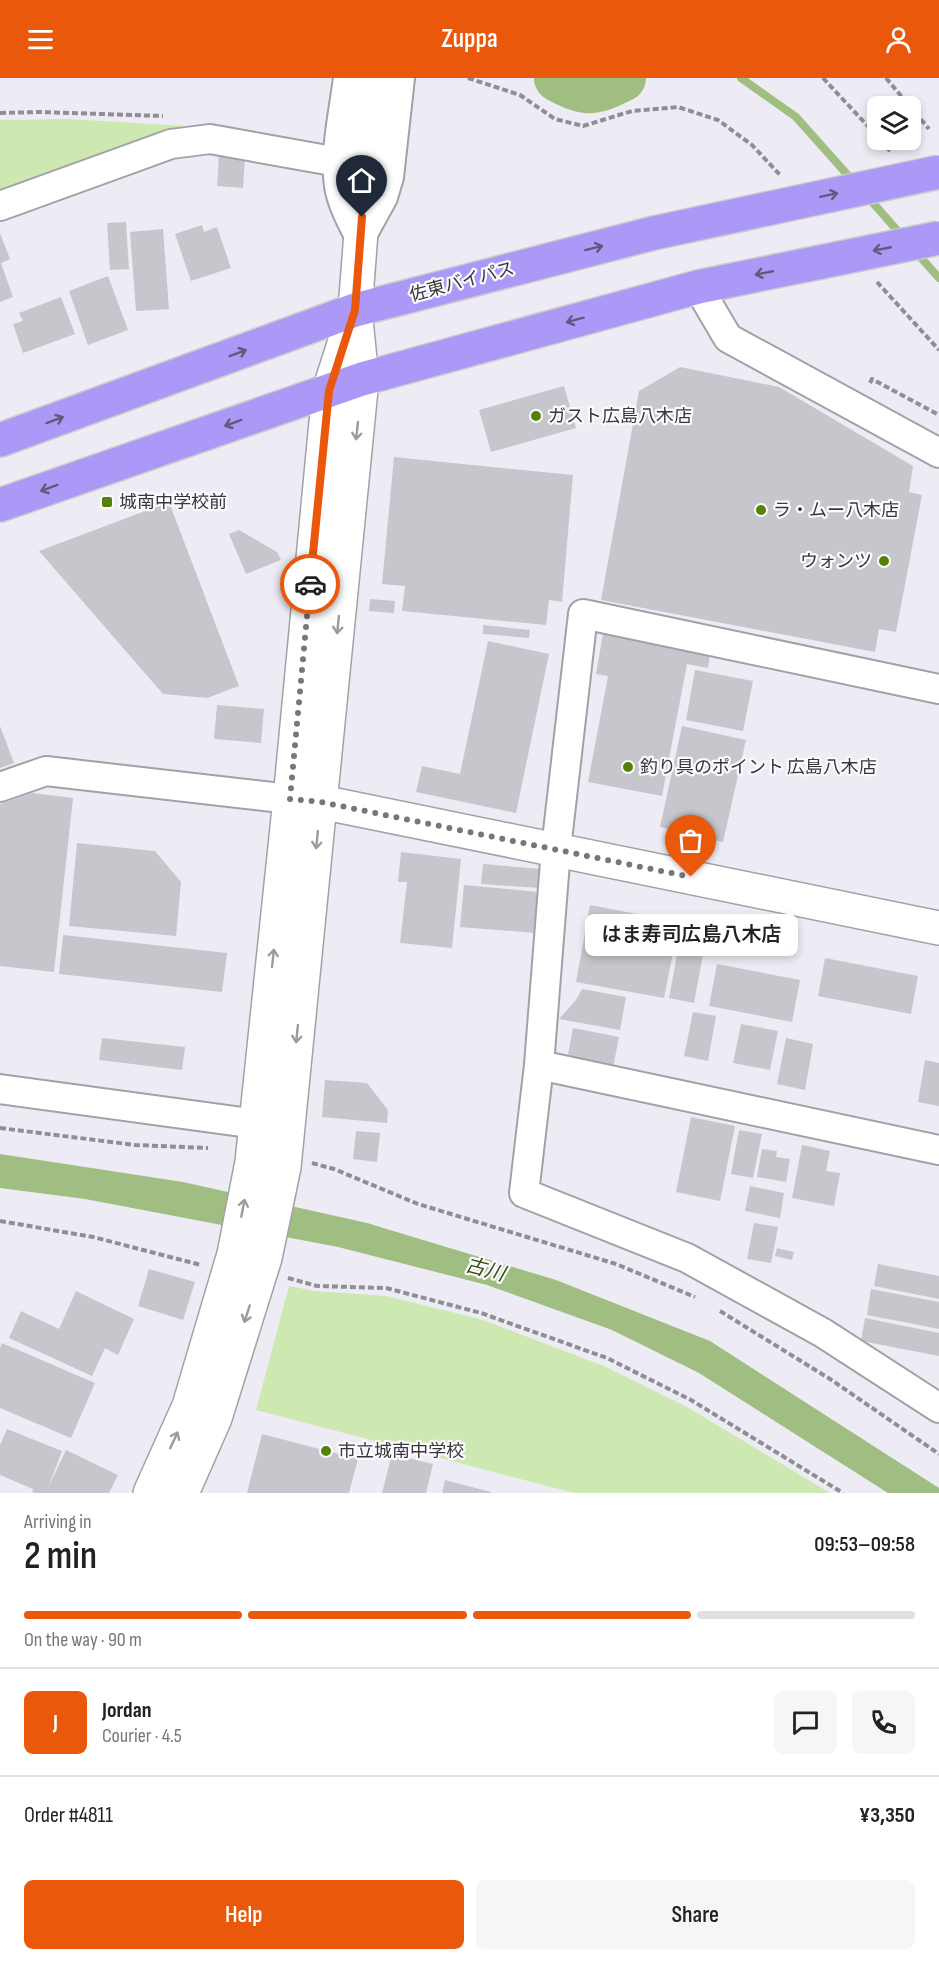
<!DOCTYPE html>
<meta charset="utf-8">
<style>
body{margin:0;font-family:"Sofia Sans Condensed","Noto Sans JP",sans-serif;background:#f6f6f6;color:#222;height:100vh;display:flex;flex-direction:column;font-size:22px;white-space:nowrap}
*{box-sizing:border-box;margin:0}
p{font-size:20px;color:#767676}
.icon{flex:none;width:33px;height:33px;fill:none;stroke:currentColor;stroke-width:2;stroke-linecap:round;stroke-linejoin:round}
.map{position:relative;height:1415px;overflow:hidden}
.sheet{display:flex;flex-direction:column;background:#fff;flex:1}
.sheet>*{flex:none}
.tools{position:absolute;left:867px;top:18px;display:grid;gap:12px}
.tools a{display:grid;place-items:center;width:54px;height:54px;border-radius:9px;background:#fff;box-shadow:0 3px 9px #0003;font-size:30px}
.pin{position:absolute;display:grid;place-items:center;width:51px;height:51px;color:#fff;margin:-62px -26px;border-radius:50% 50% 50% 0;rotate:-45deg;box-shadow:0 0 6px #0007}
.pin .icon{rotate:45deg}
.courier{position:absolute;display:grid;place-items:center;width:60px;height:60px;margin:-30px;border:4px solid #ea580c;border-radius:50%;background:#fff;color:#222;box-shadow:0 2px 8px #0007}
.bubble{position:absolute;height:42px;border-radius:9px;background:#fff;box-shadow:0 3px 9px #0003;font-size:20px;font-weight:600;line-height:42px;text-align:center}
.summary em{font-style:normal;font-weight:600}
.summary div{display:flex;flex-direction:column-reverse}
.summary{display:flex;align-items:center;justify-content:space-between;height:102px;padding:0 24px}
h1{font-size:39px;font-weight:600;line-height:45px}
.bar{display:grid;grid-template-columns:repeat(4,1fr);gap:9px 6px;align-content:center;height:72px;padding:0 24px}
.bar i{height:8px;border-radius:4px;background:#e0e0e0}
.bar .selected{background:#ea580c}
.bar p{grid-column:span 4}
.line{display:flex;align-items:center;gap:15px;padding:0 24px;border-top:2px solid #e0e0e0}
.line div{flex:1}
.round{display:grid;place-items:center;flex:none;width:63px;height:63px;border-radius:9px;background:#f6f6f6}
.primary-button{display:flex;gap:12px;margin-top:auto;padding:12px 24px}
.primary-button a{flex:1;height:69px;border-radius:9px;background:#ea580c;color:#fff;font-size:24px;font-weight:600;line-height:69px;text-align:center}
.primary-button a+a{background:#f6f6f6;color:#222}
header{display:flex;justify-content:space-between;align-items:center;height:78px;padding:0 24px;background:#ea580c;color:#fff;font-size:27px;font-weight:600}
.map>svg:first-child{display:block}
.green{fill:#cde9b1}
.water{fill:#a0be81}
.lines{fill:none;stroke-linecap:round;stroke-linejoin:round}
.stream{stroke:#a0be81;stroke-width:8}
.river{stroke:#a0be81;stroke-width:48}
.building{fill:#c7c6cd}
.minor-casing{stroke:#a2a1a8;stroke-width:32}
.tertiary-casing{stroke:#a2a1a8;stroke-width:36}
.trunk-casing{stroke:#cbcbcc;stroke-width:36}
.path{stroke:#8f8e94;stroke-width:4;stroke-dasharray:6 3;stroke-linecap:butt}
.minor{stroke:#fff;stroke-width:28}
.tertiary{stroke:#fff;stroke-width:33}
.trunk{stroke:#ac98f6;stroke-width:33}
.trunk-bridge-casing{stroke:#cbcbcc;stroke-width:36;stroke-linecap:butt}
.trunk-bridge{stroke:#ac98f6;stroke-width:33}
.oneway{stroke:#61597c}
.oneway2{stroke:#9c9b9c}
.done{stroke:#77767b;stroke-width:6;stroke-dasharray:0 10.8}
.route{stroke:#ea580c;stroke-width:8}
.poi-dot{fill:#558108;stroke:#fbfaff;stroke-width:2}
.labels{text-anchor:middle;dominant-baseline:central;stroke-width:4.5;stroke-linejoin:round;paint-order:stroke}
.street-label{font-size:18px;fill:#38373a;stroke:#fbfaff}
.poi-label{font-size:18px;fill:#38373a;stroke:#fbfaff;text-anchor:start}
.water-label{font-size:20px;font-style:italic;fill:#344e0c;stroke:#fbfaff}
</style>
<header><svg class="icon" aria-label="menu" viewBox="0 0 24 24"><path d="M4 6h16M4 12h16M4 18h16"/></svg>Zuppa<svg class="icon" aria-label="person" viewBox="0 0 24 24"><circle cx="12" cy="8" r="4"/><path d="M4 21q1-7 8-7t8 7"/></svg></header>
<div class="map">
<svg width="939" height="1415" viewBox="0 0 939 1415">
<rect width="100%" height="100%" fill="#edecf4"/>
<path class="green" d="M68,41L186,48L0,114V42Z
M289,1208L315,1213L386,1218L480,1241L604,1288L687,1329L830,1415H574L256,1332Z"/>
<path class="water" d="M0,1076L183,1104L367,1145L556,1202L710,1263L939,1410V1415H888L699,1295L612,1252L487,1207L338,1169L85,1121L0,1110Z"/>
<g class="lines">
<path class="stream" d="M741,0L796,39L853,103
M866,117L903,159
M915,173L939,200"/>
<path class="river" d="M558,0C588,16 593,14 622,0"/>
</g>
<path class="building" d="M219,77L245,79L243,110L217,108Z
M126,144L129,191L110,192L107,145Z
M202,147L204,154L217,149L231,190L191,203L175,156Z
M163,151L169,231L136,233L130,154Z
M0,155L10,181L1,185L13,219L0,224Z
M108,198L128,252L88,267L69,213Z
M61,219L75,256L23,275L13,246L23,243L19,235Z
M680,289L779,309L913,388L909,414L922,417L896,554L879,551L875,574L601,522L639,313Z
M564,308L576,350L491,374L479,332Z
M394,379L573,397L562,524L549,522L546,547L402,533L405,508L382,506Z
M169,424L239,608L207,620L163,616L39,473Z
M239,452L277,474L281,482L246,496L229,456Z
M370,521L395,523L394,535L369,533Z
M483,547L530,552L529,560L483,556Z
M603,556L710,576L708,590L687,586L662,718L588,704L608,598L596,596Z
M488,563L549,576L516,735L416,714L422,688L460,696Z
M695,592L753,603L743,653L686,642Z
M217,627L264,631L261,665L214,661Z
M0,648L14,685L0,690Z
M682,648L746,662L723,764L660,749Z
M32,715L73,720L54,894L0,888V726Z
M77,765L155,773L181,804L176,858L69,848Z
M401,774L461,781L452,870L400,865L407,804H398Z
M483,786L541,791L539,810L481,806Z
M464,807L539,814L535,855L460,849Z
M590,827L679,844L664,920L576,904Z
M63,857L227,875L222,914L59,896Z
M680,861L705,866L694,925L669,920Z
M825,880L918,898L911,936L818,918Z
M717,886L800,902L792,944L709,928Z
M582,911L626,919L620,952L559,941L576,922Z
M693,934L716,938L708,983L684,978Z
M741,946L778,953L770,992L733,985Z
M573,950L619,959L613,990L567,982Z
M102,960L185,969L182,992L99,982Z
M786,960L813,966L805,1012L777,1006Z
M925,982L939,985V1028L918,1024Z
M325,1002L367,1005L388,1032L387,1045L322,1039Z
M691,1039L735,1048L720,1123L676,1114Z
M739,1052L762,1056L753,1100L731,1096Z
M356,1053L380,1055L377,1084L353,1081Z
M802,1067L830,1073L826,1093L840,1095L834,1128L792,1120Z
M762,1071L777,1073L776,1079L790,1081L786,1104L757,1099Z
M750,1108L784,1115L780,1140L745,1133Z
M754,1145L778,1149L771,1185L747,1181Z
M777,1170L794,1174L792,1182L775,1178Z
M878,1186L939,1198V1221L874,1208Z
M149,1191L195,1204L183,1242L138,1228Z
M871,1211L939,1224V1251L867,1237Z
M76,1213L134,1241L118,1277L105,1270L92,1298L9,1260L21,1233L59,1251Z
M865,1240L939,1255V1278L861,1263Z
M2,1265L95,1305L71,1360L0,1330V1270Z
M7,1351L62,1373L48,1410L66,1372L118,1397L109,1415H35L32,1414L33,1411L0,1397V1367Z
M262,1356L358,1381L349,1415H247Z
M392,1376L433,1386L426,1415H382Z
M445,1402L491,1414V1415H442Z"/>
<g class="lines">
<g class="minor-casing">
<path id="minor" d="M348,0C344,32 334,76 339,108C342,126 352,144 360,160
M0,128L171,66L210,61L338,84
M361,159L383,119L389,99L400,0
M698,209L728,260L939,375
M939,611L583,536L556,771L539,987L524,1115L687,1180L823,1255L939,1330
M0,709L46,693L290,721
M539,987L939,1072
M0,1011L256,1046"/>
</g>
<g class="tertiary-casing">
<path id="tertiary" d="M300,722L321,724L939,850
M150,1415L189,1328L234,1176L252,1084L290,721L329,313L351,244
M182,1415L215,1340L265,1180L284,1089L362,301L355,232L373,0"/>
</g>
<g class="trunk-casing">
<path id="trunk" d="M0,362L355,232L654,155L771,130
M0,427L362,301L698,209L821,184"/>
</g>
<path class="path" d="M468,0L520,17L555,41L583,48L632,33L678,29L718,42L752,67L781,98
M823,0L878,59
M886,0L929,51
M0,35L40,34L163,38
M880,62L891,74
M877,204L939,272
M870,305L872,301L939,337
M0,1050L135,1067L208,1070
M312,1085L334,1091L418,1126L616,1186L695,1219
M0,1143L93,1159L201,1187
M288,1200L317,1208L386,1210L481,1235L607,1280L691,1322L843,1415
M720,1233L830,1301L939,1376"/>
<use href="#minor" class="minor"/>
<use href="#tertiary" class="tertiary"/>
<use href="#trunk" class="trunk"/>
<g class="trunk-bridge-casing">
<path id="trunk-bridge" d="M771,130L939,94
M821,184L939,160"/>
</g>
<use href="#trunk-bridge" class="trunk-bridge"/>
</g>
<defs><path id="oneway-shaft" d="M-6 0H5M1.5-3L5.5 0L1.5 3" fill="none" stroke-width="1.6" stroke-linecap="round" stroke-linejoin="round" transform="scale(1.5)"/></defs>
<g class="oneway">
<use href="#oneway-shaft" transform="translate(829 117) rotate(-12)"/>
<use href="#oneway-shaft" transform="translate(594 170) rotate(-14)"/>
<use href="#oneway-shaft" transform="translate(882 171) rotate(169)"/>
<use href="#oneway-shaft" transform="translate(764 195) rotate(169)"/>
<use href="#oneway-shaft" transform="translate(575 242) rotate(165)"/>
<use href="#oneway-shaft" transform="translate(238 275) rotate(-20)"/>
<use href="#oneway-shaft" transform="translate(55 342) rotate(-20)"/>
<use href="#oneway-shaft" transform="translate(233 345) rotate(160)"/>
<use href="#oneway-shaft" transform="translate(49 410) rotate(160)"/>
</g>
<g class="oneway2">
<use href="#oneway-shaft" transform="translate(357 353) rotate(96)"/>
<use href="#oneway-shaft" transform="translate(338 547) rotate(96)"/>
<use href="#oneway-shaft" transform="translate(317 762) rotate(96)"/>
<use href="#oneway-shaft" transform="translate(273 880) rotate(-84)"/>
<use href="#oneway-shaft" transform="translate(297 956) rotate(96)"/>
<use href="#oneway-shaft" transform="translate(243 1130) rotate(-79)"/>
<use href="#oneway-shaft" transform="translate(247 1236) rotate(108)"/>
<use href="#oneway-shaft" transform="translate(174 1362) rotate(-65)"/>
</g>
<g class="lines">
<path class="done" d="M310,506L290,721L321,724L691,799"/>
<path class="route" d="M310,506L329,313L355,232L362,139"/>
</g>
<g class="poi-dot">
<circle cx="536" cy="338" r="6"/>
<rect x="101" y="418" width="12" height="12" rx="3"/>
<circle cx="761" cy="432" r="6"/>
<circle cx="884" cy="483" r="6"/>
<circle cx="628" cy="689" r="6"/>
<circle cx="326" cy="1373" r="6"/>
</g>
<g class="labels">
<g class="street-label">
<text transform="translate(462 204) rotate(-15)">佐東バイパス</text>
</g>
<g class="poi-label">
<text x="548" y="338">ガスト広島八木店</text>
<text x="119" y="424">城南中学校前</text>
<text x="773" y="432">ラ・ムー八木店</text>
<text x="872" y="483" text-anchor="end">ウォンツ</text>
<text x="640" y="689">釣り具のポイント 広島八木店</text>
<text x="338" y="1373">市立城南中学校</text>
</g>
<g class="water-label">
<text transform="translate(485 1192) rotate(15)">古川</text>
</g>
</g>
</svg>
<div class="tools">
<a><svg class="icon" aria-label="layers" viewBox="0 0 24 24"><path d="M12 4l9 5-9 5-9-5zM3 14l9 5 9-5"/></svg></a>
</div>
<div class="pin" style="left:691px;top:799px;background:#ea580c"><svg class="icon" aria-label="bag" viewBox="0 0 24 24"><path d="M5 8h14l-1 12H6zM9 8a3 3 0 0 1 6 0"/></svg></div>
<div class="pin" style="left:362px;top:139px;background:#1f2937"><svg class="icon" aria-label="home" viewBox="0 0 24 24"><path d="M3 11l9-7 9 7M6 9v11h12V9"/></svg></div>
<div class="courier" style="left:310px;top:506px"><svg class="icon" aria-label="car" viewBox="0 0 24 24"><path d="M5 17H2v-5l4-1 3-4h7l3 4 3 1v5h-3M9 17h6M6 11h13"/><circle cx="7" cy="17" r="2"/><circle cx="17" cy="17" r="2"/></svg></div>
<div class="bubble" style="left:585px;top:836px;width:213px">はま寿司広島八木店</div>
</div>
<section class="sheet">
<div class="summary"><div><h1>2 min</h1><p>Arriving in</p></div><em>09:53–09:58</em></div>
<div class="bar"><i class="selected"></i><i class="selected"></i><i class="selected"></i><i></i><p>On the way · 90 m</p></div>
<div class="line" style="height:108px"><b class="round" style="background:#ea580c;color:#fff">J</b><div><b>Jordan</b><p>Courier · 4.5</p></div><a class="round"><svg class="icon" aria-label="chat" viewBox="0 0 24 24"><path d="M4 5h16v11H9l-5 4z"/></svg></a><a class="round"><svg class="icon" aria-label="phone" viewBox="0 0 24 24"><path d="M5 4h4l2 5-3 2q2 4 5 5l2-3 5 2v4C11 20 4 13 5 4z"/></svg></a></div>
<div class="line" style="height:78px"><div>Order #4811</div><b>¥3,350</b></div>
<div class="primary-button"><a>Help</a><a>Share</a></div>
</section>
